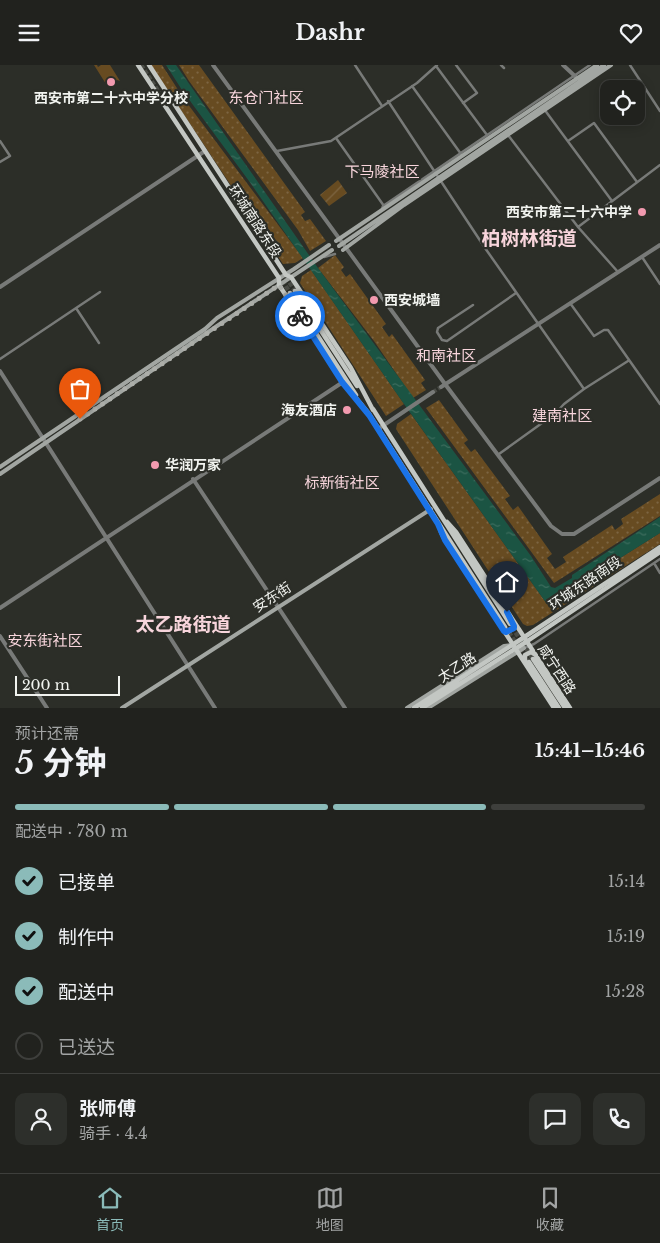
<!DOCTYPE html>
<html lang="zh">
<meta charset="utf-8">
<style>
body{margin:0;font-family:"Libre Baskerville","Noto Sans SC",serif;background:#2d2f2b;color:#f1f3f6;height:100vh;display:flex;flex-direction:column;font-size:19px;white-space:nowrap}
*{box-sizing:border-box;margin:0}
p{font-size:16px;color:#a2a4a4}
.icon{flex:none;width:28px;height:28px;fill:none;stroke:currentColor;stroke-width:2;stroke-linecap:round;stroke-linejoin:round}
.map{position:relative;height:643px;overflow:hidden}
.details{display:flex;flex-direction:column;background:#21221e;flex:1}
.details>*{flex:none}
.tools{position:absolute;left:600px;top:15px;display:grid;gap:10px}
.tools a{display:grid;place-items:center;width:45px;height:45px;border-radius:10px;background:#21221e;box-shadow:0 2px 12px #0003,0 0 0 1px #3e3f3c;font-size:25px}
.scale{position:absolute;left:15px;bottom:12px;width:105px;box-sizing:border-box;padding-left:5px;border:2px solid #f1f3ef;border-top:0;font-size:14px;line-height:18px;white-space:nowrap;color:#f1f3ef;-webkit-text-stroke:4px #2c2e28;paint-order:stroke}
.pin{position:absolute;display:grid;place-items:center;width:42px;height:42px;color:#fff;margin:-51px -21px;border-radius:50% 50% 50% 0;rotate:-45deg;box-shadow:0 0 5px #0007}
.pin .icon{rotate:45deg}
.courier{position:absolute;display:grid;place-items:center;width:50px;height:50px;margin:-25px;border:4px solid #1a73e8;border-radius:50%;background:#fff;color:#222;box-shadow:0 1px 6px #0007}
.head em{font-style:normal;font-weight:700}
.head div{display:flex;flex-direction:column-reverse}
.head{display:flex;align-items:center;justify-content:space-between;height:85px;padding:0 15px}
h1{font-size:32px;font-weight:700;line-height:38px}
.bar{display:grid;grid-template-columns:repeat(4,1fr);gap:8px 5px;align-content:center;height:60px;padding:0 15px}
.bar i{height:6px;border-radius:4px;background:#3e3f3c}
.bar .on{background:#8bbbb9}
.bar p{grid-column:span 4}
.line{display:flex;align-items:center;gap:12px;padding:0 15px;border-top:1px solid #3e3f3c}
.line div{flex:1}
.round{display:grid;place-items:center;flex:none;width:52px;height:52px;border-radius:10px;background:#2d2f2b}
ol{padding:0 15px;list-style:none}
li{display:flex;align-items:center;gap:15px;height:55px}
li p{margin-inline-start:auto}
li .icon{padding:5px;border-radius:50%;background:#8bbbb9;color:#111;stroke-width:4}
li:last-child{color:#a2a4a4}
li i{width:28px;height:28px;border:2px solid #3e3f3c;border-radius:50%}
header{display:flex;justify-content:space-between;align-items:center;height:65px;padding:0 15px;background:#21221e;font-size:22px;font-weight:700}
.menu{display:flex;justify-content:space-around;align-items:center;height:70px;border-top:1px solid #3e3f3c;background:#21221e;font-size:14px;color:#a2a4a4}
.menu a{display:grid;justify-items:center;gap:2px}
.menu .on{color:#8bbbb9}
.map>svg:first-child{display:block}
.grass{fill:url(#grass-dots)}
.garden{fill:url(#garden-furrows)}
.pitch{fill:#674b21}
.water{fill:url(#water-ripples)}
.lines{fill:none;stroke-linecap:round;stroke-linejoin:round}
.tertiary-tunnel{stroke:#4a4c46;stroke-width:4;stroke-dasharray:4 2;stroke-linecap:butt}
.primary-tunnel{stroke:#4a4c46;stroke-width:4.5;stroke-dasharray:4.5 2;stroke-linecap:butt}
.minor{stroke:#787a78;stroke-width:2.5}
.tertiary{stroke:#787a78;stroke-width:4}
.secondary{stroke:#a2a6a2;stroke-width:4}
.primary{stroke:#c3c7c3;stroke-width:4.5}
.done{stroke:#acaea9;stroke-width:5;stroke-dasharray:0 9}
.route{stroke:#1a73e8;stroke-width:6}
.poi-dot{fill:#f29aaf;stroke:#2c2e28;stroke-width:2}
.labels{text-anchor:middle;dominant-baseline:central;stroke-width:4.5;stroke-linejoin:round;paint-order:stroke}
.poi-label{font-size:14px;font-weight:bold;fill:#f1f3ef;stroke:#2c2e28;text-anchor:end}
.street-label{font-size:14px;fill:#f1f3ef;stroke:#2c2e28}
.neighbourhood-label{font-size:15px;fill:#f8d5dc;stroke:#2c2e28}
.district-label{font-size:19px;font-weight:bold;fill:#f8d5dc;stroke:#2c2e28}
</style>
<header><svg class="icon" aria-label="menu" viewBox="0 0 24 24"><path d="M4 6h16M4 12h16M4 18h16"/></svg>Dashr<svg class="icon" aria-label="heart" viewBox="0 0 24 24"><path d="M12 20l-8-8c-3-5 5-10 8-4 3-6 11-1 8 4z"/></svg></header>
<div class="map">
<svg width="660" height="643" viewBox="0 0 660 643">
<defs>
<pattern id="grass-dots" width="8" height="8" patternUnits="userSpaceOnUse" patternTransform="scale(1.25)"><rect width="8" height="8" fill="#674b21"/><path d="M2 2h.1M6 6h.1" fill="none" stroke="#7d6542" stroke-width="1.8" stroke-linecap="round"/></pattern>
<pattern id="garden-furrows" width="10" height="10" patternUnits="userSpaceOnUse" patternTransform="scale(1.25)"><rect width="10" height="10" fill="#674b21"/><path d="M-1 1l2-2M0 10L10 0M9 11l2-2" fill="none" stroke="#7d6542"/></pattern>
<pattern id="water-ripples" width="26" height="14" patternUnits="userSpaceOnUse" patternTransform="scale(1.25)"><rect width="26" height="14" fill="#1b5443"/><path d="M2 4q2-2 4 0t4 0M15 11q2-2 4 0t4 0" fill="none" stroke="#3d6d5e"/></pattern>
</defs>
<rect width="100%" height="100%" fill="#2c2e28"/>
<path class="grass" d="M151,0H162L184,34L303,193L295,198L283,199Z
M179,0H199L305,147L301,150L305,156L310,154L326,176L310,186L298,165L189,16Z
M335,190L344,202L341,205L346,212L350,209L386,259L382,262L389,272L392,269L425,315L421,318L426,325L413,333L374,276L318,203Z
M311,205L404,339L386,351L300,218L302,211Z
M439,335L468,375L464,378L471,387L475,384L510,431L505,434L513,445L518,441L552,489L547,493L555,504L566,497L563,492L612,460L615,465L623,459L621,454L660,429V451L554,518L426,343Z
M411,349L547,539L660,468V479L533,560L527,561L523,559L396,364L397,359Z"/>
<path class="garden" d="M338,115L347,128L329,141L320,130Z"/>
<path class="pitch" d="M94,0H97L98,2L101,0H110L120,16L117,15L112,20L106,19Z"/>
<path class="water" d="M166,0H176L318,203L531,491L551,522L555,523L572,513V510L660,452V468L547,539L404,339L249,116L182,25Z"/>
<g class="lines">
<path class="tertiary-tunnel" d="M433,327L441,322"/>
<path class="primary-tunnel" d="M141,0L168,41
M279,210L290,228
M286,212L295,226
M505,562L529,597
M512,562L533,594"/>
<path class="minor" d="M355,0L382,41
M456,0L477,28L463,38
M501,0L504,3
M630,0L660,46
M436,1L487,70
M412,21L461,89
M388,36L485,183L584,324
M544,44L612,136
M508,70L578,162L618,207
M336,73L384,141
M0,76L10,91L0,97
M568,76L594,58L637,117
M277,86L331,76L417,18L437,0
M382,144L383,141L590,0
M578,162L660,100
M324,192L335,189
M642,192L660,219
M570,238L594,271L604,265H608L660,339
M473,240L438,263L437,267L442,275L447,276L516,228
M76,243L99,278
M0,294L100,227
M499,389L556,348L564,339L584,324L628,296
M654,498L660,508
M524,583L534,579L660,494"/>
<path class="tertiary" d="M213,0L445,319L551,461L562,469H574L660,413
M563,0L577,13
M0,222L205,86
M0,306L215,643
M441,322L660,180
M378,364L433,327
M193,414L345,643
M0,543L343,317
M0,571L47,643"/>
<path class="secondary" d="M336,176L597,0
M339,181L604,0
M343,185L404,140L611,0
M0,402L205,264L217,253L294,204L329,180
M0,409L217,261L332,185
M122,643L431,444
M407,643L504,581L512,580
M428,643L524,583"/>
<path class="primary" d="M138,0L279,213V220L343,317L369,349
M149,0L286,210L291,212L351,303L373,345
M295,226L357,321
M290,228L356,330
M373,344L510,559
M369,349L505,562
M447,457L456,467L570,643
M441,467L445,475L554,643
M504,566L508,567L514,563V559
M533,594L565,643
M525,597V590L531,587L534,589
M529,597L559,643
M414,643L523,573L660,482
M422,643L526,577L660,487"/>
</g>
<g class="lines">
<path class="done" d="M80,354L279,220L300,251"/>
<path class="route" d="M300,251L342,317L369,350L438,459L445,475L504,566L506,567L514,563V561L507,547"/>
</g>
<g class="poi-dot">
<circle cx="111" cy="17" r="5"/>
<circle cx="642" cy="147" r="5"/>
<circle cx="374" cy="235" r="5"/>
<circle cx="347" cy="345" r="5"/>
<circle cx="155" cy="400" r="5"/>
</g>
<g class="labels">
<g class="poi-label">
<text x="111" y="33" text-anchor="middle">西安市第二十六中学分校</text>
<text x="632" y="147">西安市第二十六中学</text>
<text x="384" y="235" text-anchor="start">西安城墙</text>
<text x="337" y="345">海友酒店</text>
<text x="165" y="400" text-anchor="start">华润万家</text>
</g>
<g class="street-label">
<text transform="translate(255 156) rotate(57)">环城南路东段</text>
<text transform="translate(585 518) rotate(-34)">环城东路南段</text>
<text transform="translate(272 532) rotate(-33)">安东街</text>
<text transform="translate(457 602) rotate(-33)">太乙路</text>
<text transform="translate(557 604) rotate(57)">咸宁西路</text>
</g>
<g class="neighbourhood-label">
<text x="266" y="32">东仓门社区</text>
<text x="382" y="106">下马陵社区</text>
<text x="446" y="290">和南社区</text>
<text x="562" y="350">建南社区</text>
<text x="342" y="417">标新街社区</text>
<text x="45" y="575">安东街社区</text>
</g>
<g class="district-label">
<text x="529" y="173">柏树林街道</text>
<text x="183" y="559">太乙路街道</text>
</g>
</g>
</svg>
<div class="tools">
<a><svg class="icon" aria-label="locate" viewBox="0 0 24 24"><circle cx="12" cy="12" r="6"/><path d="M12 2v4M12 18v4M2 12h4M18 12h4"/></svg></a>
</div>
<div class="scale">200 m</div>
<div class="pin" style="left:80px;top:354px;background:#ea580c"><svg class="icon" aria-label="bag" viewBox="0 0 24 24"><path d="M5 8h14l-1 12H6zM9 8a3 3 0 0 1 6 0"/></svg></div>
<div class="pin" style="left:507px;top:547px;background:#1f2937"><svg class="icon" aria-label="home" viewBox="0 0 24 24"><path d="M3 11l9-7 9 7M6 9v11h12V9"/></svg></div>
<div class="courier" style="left:300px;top:251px"><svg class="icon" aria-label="bike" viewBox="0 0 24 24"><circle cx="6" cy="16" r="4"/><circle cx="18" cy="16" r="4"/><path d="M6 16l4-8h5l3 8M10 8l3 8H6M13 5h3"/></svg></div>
</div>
<section class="details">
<div class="head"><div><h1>5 分钟</h1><p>预计还需</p></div><em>15:41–15:46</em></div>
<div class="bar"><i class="on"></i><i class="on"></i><i class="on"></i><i></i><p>配送中 · 780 m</p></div>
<ol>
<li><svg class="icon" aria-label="check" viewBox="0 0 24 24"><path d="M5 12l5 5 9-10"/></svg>已接单<p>15:14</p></li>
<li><svg class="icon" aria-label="check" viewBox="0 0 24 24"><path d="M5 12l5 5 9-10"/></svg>制作中<p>15:19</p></li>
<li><svg class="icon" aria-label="check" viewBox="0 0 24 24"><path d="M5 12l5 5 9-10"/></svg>配送中<p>15:28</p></li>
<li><i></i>已送达</li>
</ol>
<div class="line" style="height:90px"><a class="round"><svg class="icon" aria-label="person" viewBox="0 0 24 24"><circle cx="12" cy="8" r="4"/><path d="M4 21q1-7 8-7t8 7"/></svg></a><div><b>张师傅</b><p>骑手 · 4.4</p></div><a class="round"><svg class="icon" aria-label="chat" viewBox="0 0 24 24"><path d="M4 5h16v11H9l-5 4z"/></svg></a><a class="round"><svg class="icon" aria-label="phone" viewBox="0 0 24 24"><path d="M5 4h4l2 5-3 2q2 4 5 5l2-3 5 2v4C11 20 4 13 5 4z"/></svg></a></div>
</section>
<nav class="menu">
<a class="on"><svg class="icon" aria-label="home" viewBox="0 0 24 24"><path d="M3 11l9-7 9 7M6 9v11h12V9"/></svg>首页</a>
<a><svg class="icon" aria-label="map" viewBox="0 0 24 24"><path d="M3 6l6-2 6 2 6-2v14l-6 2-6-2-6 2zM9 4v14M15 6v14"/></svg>地图</a>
<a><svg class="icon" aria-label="saved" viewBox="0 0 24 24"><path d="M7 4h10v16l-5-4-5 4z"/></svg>收藏</a>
</nav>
